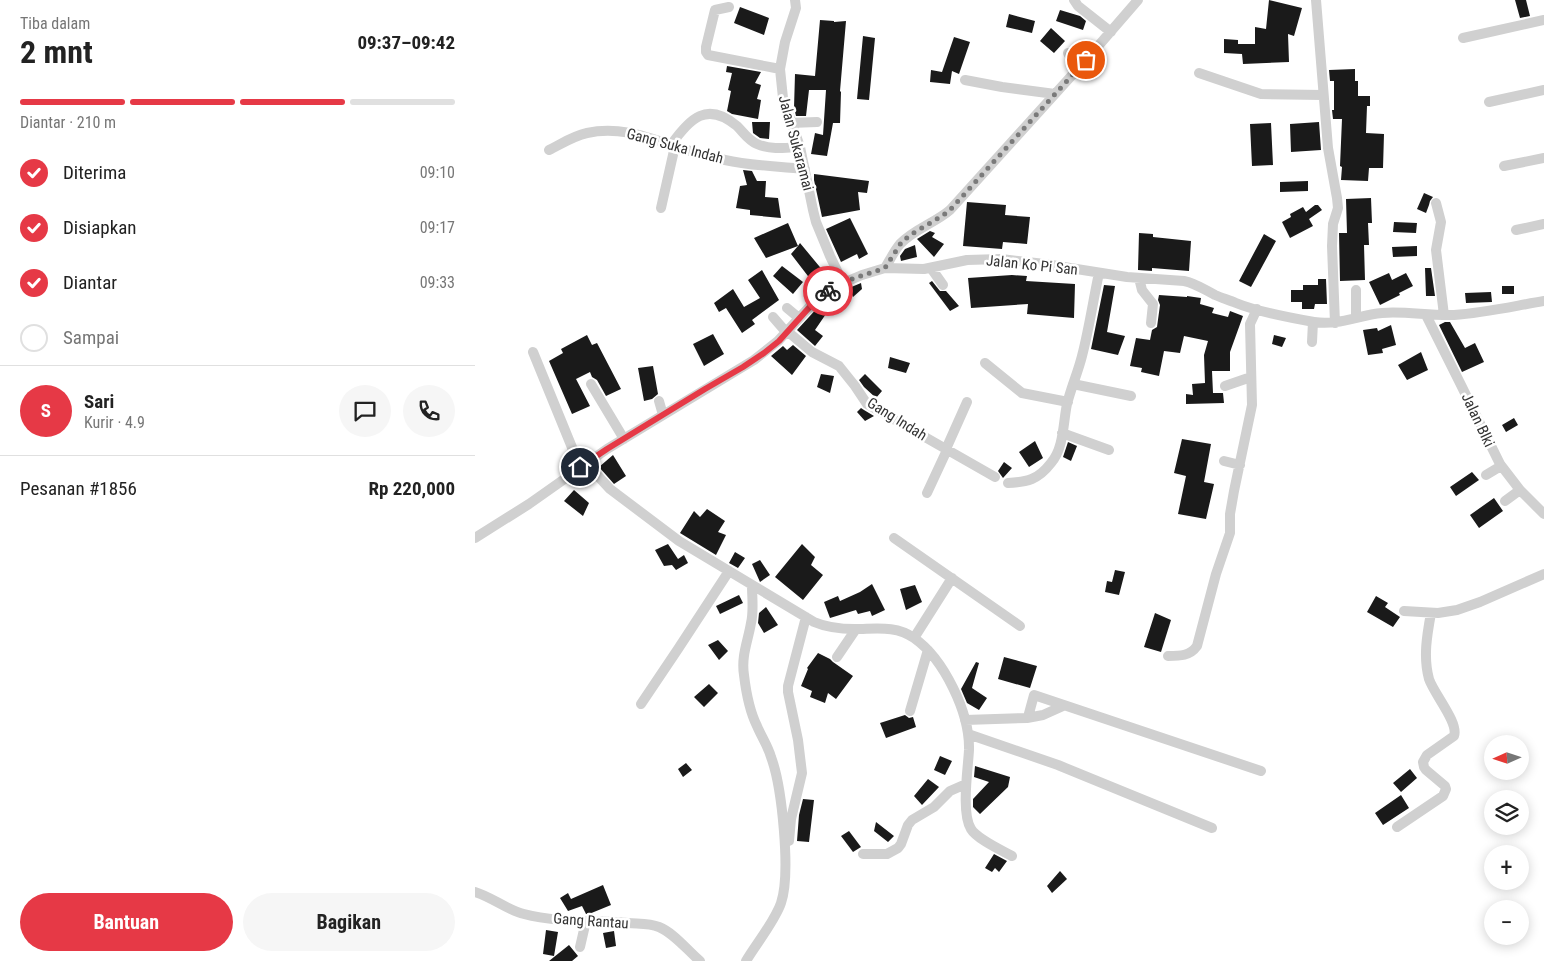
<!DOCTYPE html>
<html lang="id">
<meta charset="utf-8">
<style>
body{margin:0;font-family:"Roboto Condensed",sans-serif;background:#f6f6f6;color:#222;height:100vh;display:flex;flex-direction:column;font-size:19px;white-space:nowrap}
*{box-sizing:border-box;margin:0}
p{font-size:16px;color:#767676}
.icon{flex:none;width:28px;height:28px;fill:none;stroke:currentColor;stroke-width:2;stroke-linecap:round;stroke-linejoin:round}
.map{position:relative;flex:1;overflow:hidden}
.panel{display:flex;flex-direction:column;background:#fff;width:475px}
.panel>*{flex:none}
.needle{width:32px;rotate:267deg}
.fabs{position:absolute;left:1009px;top:735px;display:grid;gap:10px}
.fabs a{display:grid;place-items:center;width:45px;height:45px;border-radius:50%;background:#fff;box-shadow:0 2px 12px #0003;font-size:25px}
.pin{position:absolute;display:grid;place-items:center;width:42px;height:42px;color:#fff;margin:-21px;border:2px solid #fff;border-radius:50%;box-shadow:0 1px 5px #0007}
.courier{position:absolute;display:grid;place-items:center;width:50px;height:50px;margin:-25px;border:4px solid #e63946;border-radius:50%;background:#fff;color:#222;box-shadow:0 1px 6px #0007}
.headline em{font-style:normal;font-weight:700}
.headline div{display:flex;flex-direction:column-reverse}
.headline{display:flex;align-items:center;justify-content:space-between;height:85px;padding:0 20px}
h1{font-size:32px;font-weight:700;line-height:38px}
.bar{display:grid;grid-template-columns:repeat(4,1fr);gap:8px 5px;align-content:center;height:60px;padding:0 20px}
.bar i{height:6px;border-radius:4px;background:#e0e0e0}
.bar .selected{background:#e63946}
.bar p{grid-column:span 4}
.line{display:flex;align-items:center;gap:12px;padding:0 20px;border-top:1px solid #e0e0e0}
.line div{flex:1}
.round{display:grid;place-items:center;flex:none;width:52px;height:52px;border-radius:26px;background:#f6f6f6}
ol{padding:0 20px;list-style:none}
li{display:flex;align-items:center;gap:15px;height:55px}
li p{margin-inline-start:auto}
li .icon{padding:5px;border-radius:50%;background:#e63946;color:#fff;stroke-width:4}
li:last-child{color:#767676}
li i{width:28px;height:28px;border:2px solid #e0e0e0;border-radius:50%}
.button{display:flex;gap:10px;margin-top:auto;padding:10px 20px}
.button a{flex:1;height:58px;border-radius:30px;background:#e63946;color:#fff;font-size:20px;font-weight:700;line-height:58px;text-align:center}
.button a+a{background:#f6f6f6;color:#222}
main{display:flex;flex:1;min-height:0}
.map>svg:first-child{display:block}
.building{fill:#1a1a1a}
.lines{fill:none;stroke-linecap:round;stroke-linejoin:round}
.minor{stroke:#d0d0d0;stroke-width:10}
.done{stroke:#7a7a7a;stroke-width:5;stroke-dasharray:0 9}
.route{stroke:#e63946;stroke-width:6}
.labels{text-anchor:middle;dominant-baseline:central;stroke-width:5;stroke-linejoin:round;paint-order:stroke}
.street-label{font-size:15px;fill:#333;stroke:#fff}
</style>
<main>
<section class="panel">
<div class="headline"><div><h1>2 mnt</h1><p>Tiba dalam</p></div><em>09:37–09:42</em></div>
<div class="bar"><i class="selected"></i><i class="selected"></i><i class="selected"></i><i></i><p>Diantar · 210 m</p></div>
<ol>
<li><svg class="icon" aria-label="check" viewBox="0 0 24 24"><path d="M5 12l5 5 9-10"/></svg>Diterima<p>09:10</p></li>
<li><svg class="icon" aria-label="check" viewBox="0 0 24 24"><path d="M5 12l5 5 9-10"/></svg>Disiapkan<p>09:17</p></li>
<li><svg class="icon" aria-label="check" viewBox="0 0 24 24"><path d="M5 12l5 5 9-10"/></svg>Diantar<p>09:33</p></li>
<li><i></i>Sampai</li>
</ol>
<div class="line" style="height:90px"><b class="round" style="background:#e63946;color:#fff">S</b><div><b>Sari</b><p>Kurir · 4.9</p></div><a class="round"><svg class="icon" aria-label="chat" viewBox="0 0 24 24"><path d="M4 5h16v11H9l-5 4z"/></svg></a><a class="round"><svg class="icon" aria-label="phone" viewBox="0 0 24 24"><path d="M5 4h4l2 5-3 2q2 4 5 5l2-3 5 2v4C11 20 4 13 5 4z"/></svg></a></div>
<div class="line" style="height:65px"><div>Pesanan #1856</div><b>Rp 220,000</b></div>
<div class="button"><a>Bantuan</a><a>Bagikan</a></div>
</section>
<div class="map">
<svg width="1069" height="961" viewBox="0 0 1069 961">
<rect width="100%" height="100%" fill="#fff"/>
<path class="building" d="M794,0L827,8L819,36L813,34L814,62L768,64L767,54L749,53V39L763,40V44H780V27L791,29Z
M1040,0H1051L1055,16L1045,18Z
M265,7L294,18L289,35L259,23Z
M585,10L605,16L611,21L608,30L581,21Z
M534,14L560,21L557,33L531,27Z
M345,20L359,21V22L371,21L365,91L366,92L365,123H358L352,156L336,154L340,133L348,135L351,90H334L331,116H321L319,108L320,74L340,76Z
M576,28L590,41L579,53L565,41Z
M388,36L400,38L394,100L382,99Z
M479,37L495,42L484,74L477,71L475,84L455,82L456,70L467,72Z
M252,66L286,72L280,83L286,85L282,99L286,100L283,119L257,114L252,111L256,91L253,90L257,73L251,72Z
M880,69V81H883V96H895V106H892L891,133L909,134L908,168H894L893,181L866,180L867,167L865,166L867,119H858L857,110H859V81H855L854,70Z
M277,122H295L294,139L285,138L278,133Z
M844,122L846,150L816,152L815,124Z
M796,123L798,165L777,166L775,124Z
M268,170L277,171L282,181H291L290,197L303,198L306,218L275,215V210L261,208L265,186L272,185Z
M339,174L394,181L392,193L383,192L385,210L347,217L339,180Z
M833,181V191L805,192V182Z
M949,193L958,197L955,201L954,205L951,213L942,209Z
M896,198L897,223H893L894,245H889L890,280L865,281L864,233H872L871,199Z
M492,202L531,205L530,215L555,217L552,244L528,242L527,249L488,246Z
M840,205H843L847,210L834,219L838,226L815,238L807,222L816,217L815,214L828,207L831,212Z
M375,218L393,254L384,259L382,254L366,262L351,229Z
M919,222L942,223L941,233L918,232Z
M313,223L323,246L325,243L349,272L339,280H336L316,254L323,246L291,258L279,238Z
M455,231L460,233L457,237L469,244L459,257L442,239Z
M664,233L678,234V237L716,241L714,271L677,268V271L663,270Z
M789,234L801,241L776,287L764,281Z
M440,245L442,257L426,261L425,256L430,249Z
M942,246V256L918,257L917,247Z
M307,266L328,282L318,294L298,276Z
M950,268H956L960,296H951Z
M287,270L304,300L277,320L280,324L267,333L251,308L244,312L239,303L258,289L269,307L285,298L273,280Z
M914,273L917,280L931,273L938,286L924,293L925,295L905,305L894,282Z
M537,275L552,276L551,281L600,284L599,318L552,314L553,304L496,308L493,278Z
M843,279H851L852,304H840L839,309H827V302H816V290H828V285H843Z
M457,281L465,291H471L484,306L475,311L454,283Z
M386,283L387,289L378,297L374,288Z
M629,285L640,286L632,332L650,336L643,355L616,349Z
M1027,286H1039V294H1027Z
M1016,292L1017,302L991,303L990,293Z
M366,293L373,302L359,313L355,308L340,330L348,336L340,346L322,330L345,305Z
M684,295L712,297V296L726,298L725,304L739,308L737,313L753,317L755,311L768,316L755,352V371H737L738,393H748L749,403L711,404V394L718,395L717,384L730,383L729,355L733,341L709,336L705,353L689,351L684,376L666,372L667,368L655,366L661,338L675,340L677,330L682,327L685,305L683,300Z
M970,322H975L990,348L1000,343L1009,362L987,372L964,325Z
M916,325L921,345L907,349L908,353L893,355L888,330L902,328L903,331Z
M238,334L249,354L229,366L218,344Z
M112,335L117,345L122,343L146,389L131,396L122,380L117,377L115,372L101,379L115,406L97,414L74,361L88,353L86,349Z
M799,335L811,338L807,347L797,344Z
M318,345L331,356L317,375L296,356L308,346L312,350Z
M946,352L953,370L932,380L923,365Z
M415,357L435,363L431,373L413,368Z
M178,366L183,394L177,399L169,401L163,368Z
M346,374L359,376L355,393L342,387Z
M390,374L407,391L401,398L389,387L384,380Z
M386,408L389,410L399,416L390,421L382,412Z
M1039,418L1043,425L1031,432L1027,425Z
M707,439L736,444L729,482L739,484L731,519L703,514L711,476L699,473Z
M560,441L568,458L554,467L544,452Z
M593,442L602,446L596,461L588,457Z
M138,455L151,476L139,484L124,467Z
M529,462L537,468L528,478L523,471Z
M997,472L1004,480L981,496L975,487Z
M99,490L114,503L108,516L89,501Z
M1019,498L1028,511L1004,528L995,515Z
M232,509L250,521L243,532L251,535L241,555L205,533L219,511L225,517Z
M193,544L203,559L209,555L213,563L201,570L197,565L189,566L180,550Z
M327,544L340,557L336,565L348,575L328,600L300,577Z
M260,552L270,558L263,568L254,563Z
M285,560L295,575L285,582L277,564Z
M640,570L650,572L644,595L630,592L632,581L637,582Z
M397,584L410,610L397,616L395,611L383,614L381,610L355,618L349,602L363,596L365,601L385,592Z
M440,585L447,602L431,610L425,589Z
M264,595L268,603L245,614L241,606Z
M901,596L913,603L910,607L925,617L918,627L892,612Z
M291,607L303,625L289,633L283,623L284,613Z
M680,613L696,620L686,652L669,647Z
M243,640L253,651L244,660L233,645Z
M343,653L355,659L358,662L378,676L361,699L353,693L350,703L335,697L337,691L326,686L333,669L332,668Z
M529,657L562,666L555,688L523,679Z
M501,662L504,663L497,688L512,698L504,710L492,703L486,689Z
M234,684L243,693L229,707L219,697Z
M430,715L434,718L438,717L441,727L411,738L405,723Z
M465,756L477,761L470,775L459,770Z
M211,763L217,770L208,777L203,769Z
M500,766L535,777L533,787L505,814L498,807V799L514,782L499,777Z
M935,769L942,778L926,792L918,783Z
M453,779L464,787L447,805L439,796Z
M926,795L934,808L908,825L900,813Z
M328,799L339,800L334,842L322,841L324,815Z
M401,822L419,836L413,842L399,831Z
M374,831L386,847L378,852L366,836Z
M519,854L532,861L524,872L520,868L517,872L510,868Z
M585,871L592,879L577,893L572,886Z
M128,885L136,905L114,914H111L107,906L93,911L85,898L93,893L96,899Z
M71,930L83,932L79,956L68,954Z
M139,931L141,946L131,948L128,933Z
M94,945L103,956L97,961H74Z"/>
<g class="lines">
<path class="minor" d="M320,0L321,8L310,42L305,69L308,98L325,147L338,210L341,222L355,256L368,283
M599,0L603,6L636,32
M841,0L853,148L862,198L863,208L858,224L857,246L860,323
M254,7L240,10L231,47V52L233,55L305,69
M988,38L1069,20
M593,53L603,69
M724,73L786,94L848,95
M490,80L527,87L580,94
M1014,102L1069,90
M315,123L342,122
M196,145C215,118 232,101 262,126C269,133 273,140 282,144C296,150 310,148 325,147
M74,150C86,144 98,136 112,133C146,125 177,139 209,149C222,154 236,157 250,160C276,166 303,166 330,169
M1029,166L1069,158
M961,203L966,222L961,250L969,315
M186,208L200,146
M1041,230L1069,224
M410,268C415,260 419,251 425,244C439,229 460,223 475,210L618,52L663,0
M456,268L468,285
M664,278L667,290L678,304L676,323
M312,308L324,318
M951,315L986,385L1025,464L1045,490L1069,514
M298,317L311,332
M881,318V290
M312,331L337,352L364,366L380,386L392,404L520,477
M837,342L838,322
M58,352L105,467
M510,363L547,393L593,402
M116,384L149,439
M598,384L656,396
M750,386L776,377
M184,401L188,415
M587,433L634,450
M471,449L492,402
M749,461L765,465
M111,463L135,489L204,541L339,622C353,628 365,629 380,629C400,629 421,625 439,638C469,659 495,713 494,750C493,769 486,813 496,829C502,839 526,850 537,856
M1011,475L1026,466
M533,483C552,482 563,480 576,463C589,448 588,423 592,404C596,388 603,372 607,356C614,329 618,301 624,273
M452,493L472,450
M1030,501L1045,490
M0,538L54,504L132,449L279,360L303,341L341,300L368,283L387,275L410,268L449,269L492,260L526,259L570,264L652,277L709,281C720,283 730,290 740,295C747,298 754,300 761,303C783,312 816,318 839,322C863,326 884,315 907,313C931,311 954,316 979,315C1009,313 1039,306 1069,301
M419,538L545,626
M929,611L963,613L982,610L1005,602L1069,574
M439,638L477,578
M693,656C705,656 715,656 722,646L741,574L755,533V514L759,491L777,405L775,324L782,309
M362,657L381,629
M166,704L203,649L254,571
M435,711L453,650
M553,717L559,695L786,771
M490,720L552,718L568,715L588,706
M493,734L583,765L737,828
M922,827L968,796L971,789L970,786L951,770L949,767L948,762L952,755L979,736C984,723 959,694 954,679C948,657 952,635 956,613
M314,841L316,819L327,773L323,740L313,692V686L331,617
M388,854H412L423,848L426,844L433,825L437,820L459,807L475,791L491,784
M0,892C17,897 32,910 49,914C83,923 119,920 153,923C163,924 174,923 184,927C199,933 212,950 225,961
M105,947L111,921
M271,961C281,944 300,921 306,903C316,874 307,786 296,757C293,746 286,736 282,726C274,710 271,692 269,675C266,656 273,641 276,623C279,611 277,598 277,585"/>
</g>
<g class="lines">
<path class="done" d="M353,291L374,280L410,268L426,243L435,235L467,216L475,210L611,60"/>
<path class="route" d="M105,467L132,449L230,389L268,367L289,353L304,341L341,300L353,291"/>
</g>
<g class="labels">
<g class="street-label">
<text transform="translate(321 143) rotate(75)">Jalan Sukaramai</text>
<text transform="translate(200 146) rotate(15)">Gang Suka Indah</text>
<text transform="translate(557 265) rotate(6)">Jalan Ko Pi San</text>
<text transform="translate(422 419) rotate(32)">Gang Indah</text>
<text transform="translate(1003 420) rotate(65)">Jalan Blki</text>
<text transform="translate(116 921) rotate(4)">Gang Rantau</text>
</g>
</g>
</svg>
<div class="fabs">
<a><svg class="needle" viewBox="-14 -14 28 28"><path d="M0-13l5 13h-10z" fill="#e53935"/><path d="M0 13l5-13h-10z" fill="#767676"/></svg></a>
<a><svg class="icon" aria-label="layers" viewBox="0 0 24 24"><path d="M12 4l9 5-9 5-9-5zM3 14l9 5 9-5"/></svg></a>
<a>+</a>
<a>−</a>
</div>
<div class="pin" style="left:611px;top:60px;background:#ea580c"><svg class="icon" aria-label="bag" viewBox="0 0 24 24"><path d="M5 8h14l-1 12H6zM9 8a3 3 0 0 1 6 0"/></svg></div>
<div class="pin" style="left:105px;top:467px;background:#1f2937"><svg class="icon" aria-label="home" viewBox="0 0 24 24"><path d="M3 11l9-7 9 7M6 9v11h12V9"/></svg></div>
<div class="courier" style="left:353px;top:291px"><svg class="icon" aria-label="bike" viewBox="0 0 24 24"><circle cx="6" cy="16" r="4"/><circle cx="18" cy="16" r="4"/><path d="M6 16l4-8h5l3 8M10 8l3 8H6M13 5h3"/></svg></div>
</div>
</main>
